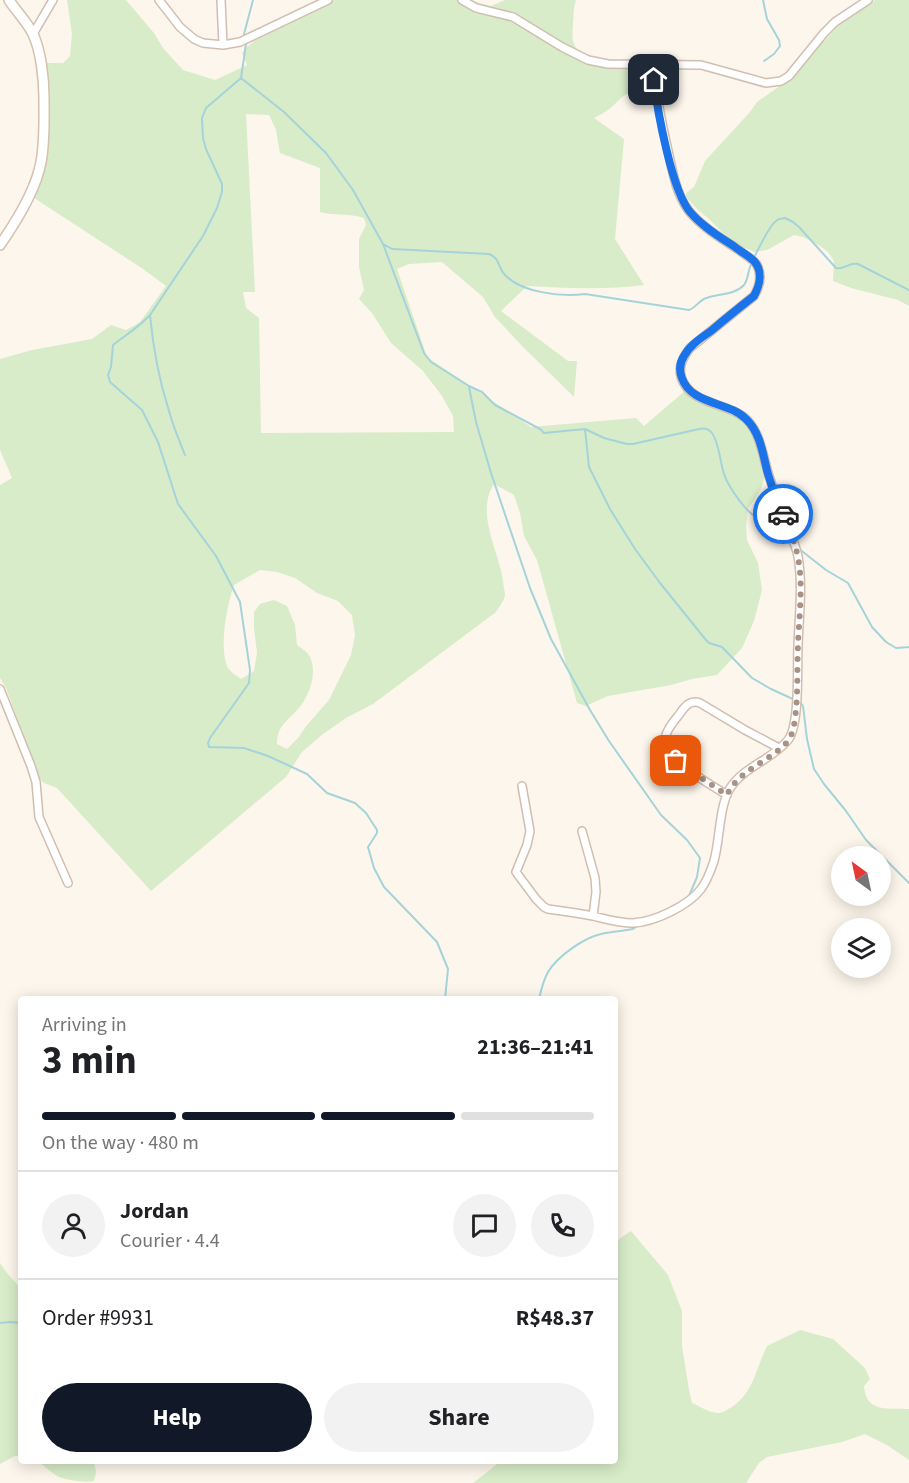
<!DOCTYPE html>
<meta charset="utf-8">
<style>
body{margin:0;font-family:"Source Sans 3",sans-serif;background:#f2f2f2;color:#202124;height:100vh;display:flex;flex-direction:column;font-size:22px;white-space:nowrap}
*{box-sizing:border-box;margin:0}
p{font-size:20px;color:#757577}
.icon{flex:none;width:33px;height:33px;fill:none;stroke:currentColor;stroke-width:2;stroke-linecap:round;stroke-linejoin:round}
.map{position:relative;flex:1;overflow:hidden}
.details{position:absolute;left:18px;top:996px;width:600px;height:468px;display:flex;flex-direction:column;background:#fff;border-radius:6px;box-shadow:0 3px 15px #0003}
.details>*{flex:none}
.needle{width:39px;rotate:327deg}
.tools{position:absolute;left:831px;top:846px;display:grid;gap:12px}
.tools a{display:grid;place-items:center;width:60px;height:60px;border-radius:50%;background:#fff;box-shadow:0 3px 15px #0003;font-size:30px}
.pin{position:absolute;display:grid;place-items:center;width:51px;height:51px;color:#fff;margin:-26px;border-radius:12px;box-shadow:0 3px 9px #0006}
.courier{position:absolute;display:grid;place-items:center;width:60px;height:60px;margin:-30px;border:4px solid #1a73e8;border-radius:50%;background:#fff;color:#222;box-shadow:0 2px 8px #0007}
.head em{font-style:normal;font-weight:700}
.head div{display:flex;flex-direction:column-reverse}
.head{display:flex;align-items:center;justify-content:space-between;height:102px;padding:0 24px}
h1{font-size:39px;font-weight:700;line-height:45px}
.bar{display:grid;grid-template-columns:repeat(4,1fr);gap:9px 6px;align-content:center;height:72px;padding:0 24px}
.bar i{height:8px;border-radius:4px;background:#e0e0e0}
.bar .active{background:#111827}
.bar p{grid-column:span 4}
.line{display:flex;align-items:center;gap:15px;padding:0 24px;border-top:2px solid #e0e0e0}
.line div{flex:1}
.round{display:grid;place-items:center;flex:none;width:63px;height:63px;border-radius:32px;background:#f2f2f2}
.cta{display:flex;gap:12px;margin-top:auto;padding:12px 24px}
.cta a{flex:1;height:69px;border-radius:36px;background:#111827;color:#fff;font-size:24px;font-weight:700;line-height:69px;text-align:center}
.cta a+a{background:#f2f2f2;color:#202124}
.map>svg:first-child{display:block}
.green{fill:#d8ecc9;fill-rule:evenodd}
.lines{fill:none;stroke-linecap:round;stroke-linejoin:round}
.stream{stroke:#a5d3da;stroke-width:2}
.street-casing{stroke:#d1beb0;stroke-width:10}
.secondary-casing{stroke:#d6c0b0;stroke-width:12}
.street{stroke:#fff;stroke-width:7}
.secondary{stroke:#fff;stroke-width:9}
.done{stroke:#a89285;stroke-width:6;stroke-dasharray:0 10.8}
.route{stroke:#1a73e8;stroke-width:8}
</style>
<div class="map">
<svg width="909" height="1483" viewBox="0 0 909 1483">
<rect width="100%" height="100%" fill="#fdf6ec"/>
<path class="green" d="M67,0H126L154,33L163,48L183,70L215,80L247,65L242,53L247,47L258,38L321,0H470L491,6L505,0H576C573,8 574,15 573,23C573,30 571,39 575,46C585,64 614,57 628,63C633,66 638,71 642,75C648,81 652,87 653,96C638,82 626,93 615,104C609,110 602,114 594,118L624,139L615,239L644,285C605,290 565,288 527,286L501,311L568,361H577L574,397L523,347L495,317L483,297L442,262L409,264L397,269L427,357L531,427L636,418L644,426L686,390L745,421L754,432L761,452L765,476L761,489L748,509L746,526L747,540L758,563L762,590L754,621L742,648L717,675L692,679L671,685L608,696L586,706L577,703L537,560L524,536L520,513L514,495L494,484C475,513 499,551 503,581C503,586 505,591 505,595C504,601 499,607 496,612L373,704L346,718L323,734L302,752L286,777L151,891L57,788L44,783L39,778L6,688L0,678V485L12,478L0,450V359L32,350L92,339L111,325L126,330L140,322L166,286L143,269L31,196L39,175L42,63H63L70,56L72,34ZM246,114L269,115L276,130L280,153L320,168V212C334,216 350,213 364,218L366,225L359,239V267L364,290L359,299L372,313L391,343L423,371L442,396L453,416L454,432L261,433L259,318L246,308L243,292H255ZM260,570L277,572L295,578L317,593L338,601L352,615L355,635L351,655L329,700L307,725L298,738L287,749L277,744C277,725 288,721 299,708C310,695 319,669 308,654C306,651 301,648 297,645L295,625L287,606L274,600L260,604L254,612V628L257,653L254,671L241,679C237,676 230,672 227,666C219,646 227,605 234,585Z
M875,0H909V306L898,300L851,288L833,281L834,261L828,252L820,246L803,237L794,235L767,250L754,252L730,241L710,220L698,210L686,197V193L694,187L705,161L750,112L757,102L784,83L848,16Z
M631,1231L668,1275L682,1311V1346L689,1390L692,1403C701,1407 710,1413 719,1413C723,1413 728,1409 732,1407C754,1392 756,1368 767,1346L800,1330L833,1339L865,1368L870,1379L864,1386C866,1412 886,1408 905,1409H909V1460L887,1445L865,1434L842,1442L767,1457L759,1463L746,1483H473L501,1461H615V1247L619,1239Z
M0,1263L7,1273L21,1289V1456H15L0,1464Z
M37,1461H94L96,1472L94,1481C87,1483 64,1480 57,1476C50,1472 44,1465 37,1461Z"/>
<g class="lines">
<path class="stream" d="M253,0L244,34L246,44L241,78L206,108L202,118L203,138L206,149L222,184V192L217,208L203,236L150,315C139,327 126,335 113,345L111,367L108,375L110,382L142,410L158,442L178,504L216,556L240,602L250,670L249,683L210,738L208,743L209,747L244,748L268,756L307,774L327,793L355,803L366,813L377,830V833L368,847L374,868L384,887L437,942L448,969L445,999
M763,0L767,19L779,40L780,46L774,54L764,61
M241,78L284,112L326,153L353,190L383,244L424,353L431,362L469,386L482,392L495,405L540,429L544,433L585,429L604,438L627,444H633L699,429C704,428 708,428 712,433C719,442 720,462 724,474C728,486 746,513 758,518L791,543
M383,244L392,249L489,254C501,259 497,267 505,275C522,293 562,297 585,294L689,310C695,308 698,302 704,299C716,293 734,296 744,285C748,280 748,272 750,267C754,257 769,226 776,221C779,218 781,219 785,218L793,222L799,227L836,268C845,270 848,262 858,264L909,290
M150,315C153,347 159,380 169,411C173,426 179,440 185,455
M469,387L476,422L491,473L530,588L551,639L590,710L609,741L661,815L687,840L700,858L697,877L689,896
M585,429L589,467L610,509L635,549L660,583L706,640L709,643L722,647L752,678L771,689L795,700
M798,548L826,570L848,583L872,627L886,642L896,648L909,647
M800,702L803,706L807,739L814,769L824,784L846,811L866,840L909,883
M539,999C541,990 543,981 548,972C557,957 583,938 601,934C611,932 622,931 633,929L637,926
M0,1323L10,1322L21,1323"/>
<g class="street-casing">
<path id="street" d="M159,0L180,27L194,39L203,43L223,45L240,42L328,0
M221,0L223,45
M462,0L476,8L513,17L562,47L588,60L608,64L701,65L766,83L781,81L789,76L824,33L835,22L868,0
M33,34L53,0
M0,689L31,766L36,782L39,817L68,883
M522,786L530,831L527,845L516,872L536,899L544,907L548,909C563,911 578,913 593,916C606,919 619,923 633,923C654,922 688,906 701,889C707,881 711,870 714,861C720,839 719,809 729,790C742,767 772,760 788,740C800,725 797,667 798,646C799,616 803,586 798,556C795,543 789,530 784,517C779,505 774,492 770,479C765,465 763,449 757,435C754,428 750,422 744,417C727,404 697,404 685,385C676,371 681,360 690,348L754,296C760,286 762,275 757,265C753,259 745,255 739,250C722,239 702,227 689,211C677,196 673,174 669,155C662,125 656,95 653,65
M727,795C711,785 664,759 665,740C665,732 673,722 678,716C684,708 689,699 700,703L745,730L779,748
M582,831L595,878L596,892L593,916"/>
</g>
<g class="secondary-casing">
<path id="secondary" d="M0,245C16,222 36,190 41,162C45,141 44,119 44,98C44,79 41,51 33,34C27,22 16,11 9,0"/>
</g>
<use href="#street" class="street"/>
<use href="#secondary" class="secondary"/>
</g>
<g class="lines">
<path class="done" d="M676,761L727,795C739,769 770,762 788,741C794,733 795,719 796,710C798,688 797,666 798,645C799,615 804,582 797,553C794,539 788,526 783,514"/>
<path class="route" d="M654,80C657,109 672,193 691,213C703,227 720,237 735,247C741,252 749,256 754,261C763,271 760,285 754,296C740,307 725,319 711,331C701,338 690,345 684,356C675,370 683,387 696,395C712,405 733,406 746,419C761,433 763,456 768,474C772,488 777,501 783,514"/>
</g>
</svg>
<div class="tools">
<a><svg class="needle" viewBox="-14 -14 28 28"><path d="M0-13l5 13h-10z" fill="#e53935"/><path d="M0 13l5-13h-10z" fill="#757577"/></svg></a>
<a><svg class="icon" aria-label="layers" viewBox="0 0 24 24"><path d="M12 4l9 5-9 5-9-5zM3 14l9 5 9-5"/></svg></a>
</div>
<div class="pin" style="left:676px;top:761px;background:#ea580c"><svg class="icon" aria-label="bag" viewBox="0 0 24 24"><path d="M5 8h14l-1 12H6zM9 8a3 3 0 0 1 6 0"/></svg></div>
<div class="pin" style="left:654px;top:80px;background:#1f2937"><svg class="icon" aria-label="home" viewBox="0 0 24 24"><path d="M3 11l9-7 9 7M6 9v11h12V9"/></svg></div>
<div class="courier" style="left:783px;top:514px"><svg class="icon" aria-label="car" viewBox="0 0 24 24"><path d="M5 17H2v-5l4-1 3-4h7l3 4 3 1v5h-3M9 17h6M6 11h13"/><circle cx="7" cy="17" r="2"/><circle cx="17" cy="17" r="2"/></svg></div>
<section class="details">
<div class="head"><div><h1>3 min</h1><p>Arriving in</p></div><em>21:36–21:41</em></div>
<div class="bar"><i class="active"></i><i class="active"></i><i class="active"></i><i></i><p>On the way · 480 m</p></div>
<div class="line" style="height:108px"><a class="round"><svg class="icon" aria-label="person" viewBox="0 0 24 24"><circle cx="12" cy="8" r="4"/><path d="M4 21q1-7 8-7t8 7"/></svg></a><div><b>Jordan</b><p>Courier · 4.4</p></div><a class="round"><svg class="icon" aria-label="chat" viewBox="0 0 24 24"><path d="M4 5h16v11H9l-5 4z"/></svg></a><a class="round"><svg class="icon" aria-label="phone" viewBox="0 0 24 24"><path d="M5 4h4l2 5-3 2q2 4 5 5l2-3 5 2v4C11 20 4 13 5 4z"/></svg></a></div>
<div class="line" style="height:78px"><div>Order #9931</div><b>R$48.37</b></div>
<div class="cta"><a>Help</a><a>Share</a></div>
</section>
</div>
